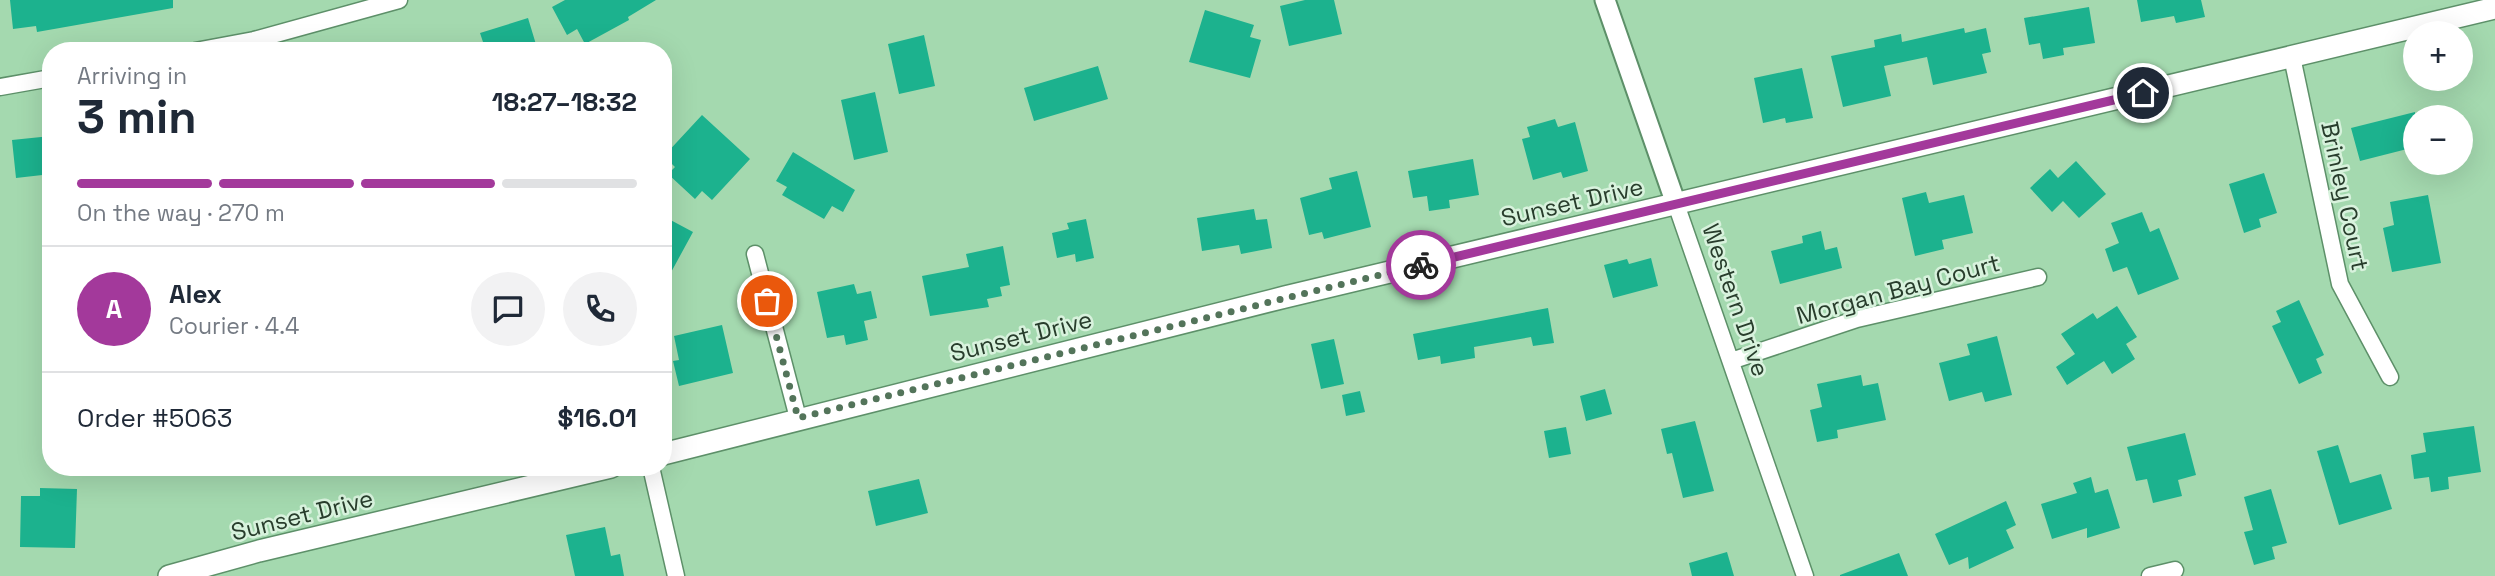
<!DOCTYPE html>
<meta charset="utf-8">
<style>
body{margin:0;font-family:"Space Grotesk",sans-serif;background:#f2f2f3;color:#1f2937;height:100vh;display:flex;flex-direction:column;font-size:26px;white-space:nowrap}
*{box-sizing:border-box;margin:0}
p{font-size:23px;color:#747a83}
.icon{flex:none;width:38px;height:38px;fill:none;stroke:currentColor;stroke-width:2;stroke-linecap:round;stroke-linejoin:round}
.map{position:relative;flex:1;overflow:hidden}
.drawer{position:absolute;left:42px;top:42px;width:630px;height:434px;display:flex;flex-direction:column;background:#fff;border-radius:28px;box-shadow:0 7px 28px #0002}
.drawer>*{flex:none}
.buttons{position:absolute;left:2403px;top:21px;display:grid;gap:14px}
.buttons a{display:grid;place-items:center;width:70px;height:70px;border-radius:50%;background:#fff;box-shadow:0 7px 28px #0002;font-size:35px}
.pin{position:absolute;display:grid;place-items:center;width:60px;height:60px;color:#fff;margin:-30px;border:4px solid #fff;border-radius:50%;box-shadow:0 2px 7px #0007}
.courier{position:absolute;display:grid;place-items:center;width:70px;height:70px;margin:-35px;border:5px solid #a3399b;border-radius:50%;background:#fff;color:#222;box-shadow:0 2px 9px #0007}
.summary em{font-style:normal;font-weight:800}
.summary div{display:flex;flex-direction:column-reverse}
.summary{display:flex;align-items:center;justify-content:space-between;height:119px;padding:0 35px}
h1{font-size:46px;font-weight:800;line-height:52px}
.bar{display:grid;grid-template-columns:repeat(4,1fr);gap:10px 7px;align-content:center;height:84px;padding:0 35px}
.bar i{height:9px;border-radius:5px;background:#e0e1e3}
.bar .active{background:#a3399b}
.bar p{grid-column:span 4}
.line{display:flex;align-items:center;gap:18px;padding:0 35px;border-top:2px solid #e0e1e3}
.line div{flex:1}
.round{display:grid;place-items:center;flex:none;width:74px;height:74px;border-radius:37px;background:#f2f2f3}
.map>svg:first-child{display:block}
.building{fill:#1cb28e}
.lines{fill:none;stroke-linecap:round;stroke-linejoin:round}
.minor-casing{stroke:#5d9069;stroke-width:19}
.tertiary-casing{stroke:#5d9069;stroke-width:23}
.secondary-casing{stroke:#5d9069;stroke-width:24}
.minor{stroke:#fff;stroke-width:16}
.tertiary{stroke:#fff;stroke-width:19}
.secondary{stroke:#fff;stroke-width:21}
.done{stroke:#53745a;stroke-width:7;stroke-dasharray:0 12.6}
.route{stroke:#a3399b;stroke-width:9}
.labels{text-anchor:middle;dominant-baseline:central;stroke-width:5;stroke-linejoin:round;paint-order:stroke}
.street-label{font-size:24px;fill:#283d2c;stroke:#d8f2dd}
</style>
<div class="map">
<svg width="2495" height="576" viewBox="0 0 2495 576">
<rect width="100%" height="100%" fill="#a4d9af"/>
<path class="building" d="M10,0H173V8L37,32L36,26L13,29Z
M565,0H656L628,17L629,20L585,44L577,29L567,35L552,7Z
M1305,0H1334L1342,34L1289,46L1280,6Z
M2137,0H2201L2205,17L2176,23L2174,16L2141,22Z
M2089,7L2095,43L2063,48L2064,55L2043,59L2040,43L2029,45L2024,18Z
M1205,10L1254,25L1250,37L1261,40L1250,78L1189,62Z
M528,18L538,51H486L480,33Z
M1964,28L1965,33L1986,28L1991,52L1982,54L1987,73L1933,85L1927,57L1884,66L1891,96L1843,107L1831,56L1875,47L1874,40L1901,34L1902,42Z
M924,35L935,86L899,94L888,44Z
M1098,66L1108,99L1034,121L1024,88Z
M1802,68L1813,118L1786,123L1785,118L1763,123L1754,78Z
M875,92L888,152L854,160L841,100Z
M2415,112V147L2360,161L2351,128Z
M702,115L750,159L712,200L702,191L695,199L668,174L675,167L664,156Z
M1555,119L1558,127L1575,122L1588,171L1563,178L1561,172L1533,180L1522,139L1530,137L1527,127Z
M51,136V174L16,178L12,140Z
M793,152L855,190L843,212L832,206L824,219L782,195L787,187L776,181Z
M1473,159L1479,195L1449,200L1450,208L1429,211L1427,196L1413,198L1408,171Z
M2076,161L2106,194L2079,218L2063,201L2052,212L2030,188L2050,169L2058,178Z
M1357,171L1371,227L1324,239L1322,232L1309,235L1300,198L1332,189L1329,178Z
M2264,173L2277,213L2259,219L2261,227L2244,233L2229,184Z
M1926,192L1929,203L1964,195L1973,233L1942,240L1944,249L1915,256L1902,198Z
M2428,195L2441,263L2392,272L2383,228L2394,225L2390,202Z
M1254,209L1256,220L1267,219L1272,248L1241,254L1239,245L1202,251L1197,218Z
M2142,212L2150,232L2159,228L2179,279L2138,295L2127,267L2113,272L2105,249L2119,243L2111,223Z
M663,216L693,232L663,287Z
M1086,219L1094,258L1076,262L1075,254L1057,258L1052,233L1069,229L1067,223Z
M1821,231L1825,250L1837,247L1842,268L1780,284L1771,251L1803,243L1802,236Z
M1003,246L1010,285L1000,287L1002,296L987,299L989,307L930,316L922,276L969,267L966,254Z
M1651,258L1658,286L1613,298L1604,265L1627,259L1629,264Z
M854,284L857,294L871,291L877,318L864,321L868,340L846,345L844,335L827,338L817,292Z
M2299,300L2324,355L2316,359L2322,373L2299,384L2272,326L2281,322L2276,311Z
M2117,306L2137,337L2126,344L2135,359L2112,374L2104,361L2067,385L2056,367L2075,354L2061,334L2093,313L2097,319Z
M1548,308L1554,343L1533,346L1531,337L1474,347L1475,358L1441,364L1440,356L1418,360L1413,334Z
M722,325L733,373L679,386L673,361L679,360L674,336Z
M1997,336L2012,395L1985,402L1982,392L1949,401L1939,363L1970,355L1967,344Z
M1334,339L1344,384L1321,389L1311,344Z
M1861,375L1863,386L1878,383L1886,420L1837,430L1838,438L1817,442L1810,410L1822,407L1817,384Z
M1605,389L1612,414L1586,421L1580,396Z
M1360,391L1365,412L1346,416L1342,395Z
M1695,421L1714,491L1683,498L1672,453L1667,454L1661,429Z
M2474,426L2481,472L2448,477L2449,489L2431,492L2429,477L2414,479L2411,455L2426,452L2423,433Z
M1566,427L1571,454L1549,458L1544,431Z
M2185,433L2196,475L2178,480L2182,496L2153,503L2147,479L2136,481L2127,447Z
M2338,445L2350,483L2381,474L2392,509L2339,525L2317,451Z
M2091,477L2095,493L2108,489L2120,528L2087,538V528L2052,539L2041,504L2077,493L2073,483Z
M919,479L928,513L876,526L868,491Z
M40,488L77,489L75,548L20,547L21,496H40Z
M2271,489L2287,543L2272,547L2275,559L2254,565L2244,532L2253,530L2244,497Z
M2006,501L2016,525L2006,530L2014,548L1969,569L1968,557L1949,565L1935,534Z
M605,527L611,556L620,554L624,576H575L566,535Z
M1727,552L1734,576H1692L1689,563Z
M1899,553L1908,576H1840V575Z"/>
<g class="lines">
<g class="minor-casing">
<path id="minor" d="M195,51L254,40L399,0
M2292,57L2340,284L2390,377
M0,87L51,78
M1676,204L1805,576
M755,254L798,418
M1731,361L1857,319L2038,277
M651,467L676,576
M2150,576L2175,570"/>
</g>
<g class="tertiary-casing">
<path id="tertiary" d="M1605,0L1676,204"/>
</g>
<g class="secondary-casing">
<path id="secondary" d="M663,454L1285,297L2495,8
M169,576L259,551L611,467"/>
</g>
<use href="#minor" class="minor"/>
<use href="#tertiary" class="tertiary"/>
<use href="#secondary" class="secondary"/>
</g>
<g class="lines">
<path class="done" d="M767,301L798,418L1421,265"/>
<path class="route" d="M1421,265L2143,93"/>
</g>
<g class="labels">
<g class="street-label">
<text transform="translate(2345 196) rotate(78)">Brinley Court</text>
<text transform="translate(1572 202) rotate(-13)">Sunset Drive</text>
<text transform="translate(1898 289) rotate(-15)">Morgan Bay Court</text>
<text transform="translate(1736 300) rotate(71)">Western Drive</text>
<text transform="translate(1021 336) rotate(-14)">Sunset Drive</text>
<text transform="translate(302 515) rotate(-14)">Sunset Drive</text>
</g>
</g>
</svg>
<div class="buttons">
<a>+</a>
<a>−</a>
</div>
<div class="pin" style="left:767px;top:301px;background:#ea580c"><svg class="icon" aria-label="bag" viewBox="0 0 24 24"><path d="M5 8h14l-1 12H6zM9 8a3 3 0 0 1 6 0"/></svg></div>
<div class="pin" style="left:2143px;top:93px;background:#1f2937"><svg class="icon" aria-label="home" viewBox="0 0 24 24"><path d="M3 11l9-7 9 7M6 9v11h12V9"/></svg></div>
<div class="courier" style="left:1421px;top:265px"><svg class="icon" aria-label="bike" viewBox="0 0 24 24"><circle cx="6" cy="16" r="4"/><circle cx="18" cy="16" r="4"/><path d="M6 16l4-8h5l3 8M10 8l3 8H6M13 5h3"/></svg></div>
<section class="drawer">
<div class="summary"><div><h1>3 min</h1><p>Arriving in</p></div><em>18:27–18:32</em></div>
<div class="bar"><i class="active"></i><i class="active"></i><i class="active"></i><i></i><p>On the way · 270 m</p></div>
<div class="line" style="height:126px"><b class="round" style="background:#a3399b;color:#fff">A</b><div><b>Alex</b><p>Courier · 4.4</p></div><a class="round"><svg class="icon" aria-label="chat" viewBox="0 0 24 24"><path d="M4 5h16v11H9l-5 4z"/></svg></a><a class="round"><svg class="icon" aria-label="phone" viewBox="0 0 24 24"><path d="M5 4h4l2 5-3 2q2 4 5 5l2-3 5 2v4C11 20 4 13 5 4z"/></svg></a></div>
<div class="line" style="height:91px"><div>Order #5063</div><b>$16.01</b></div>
</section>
</div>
